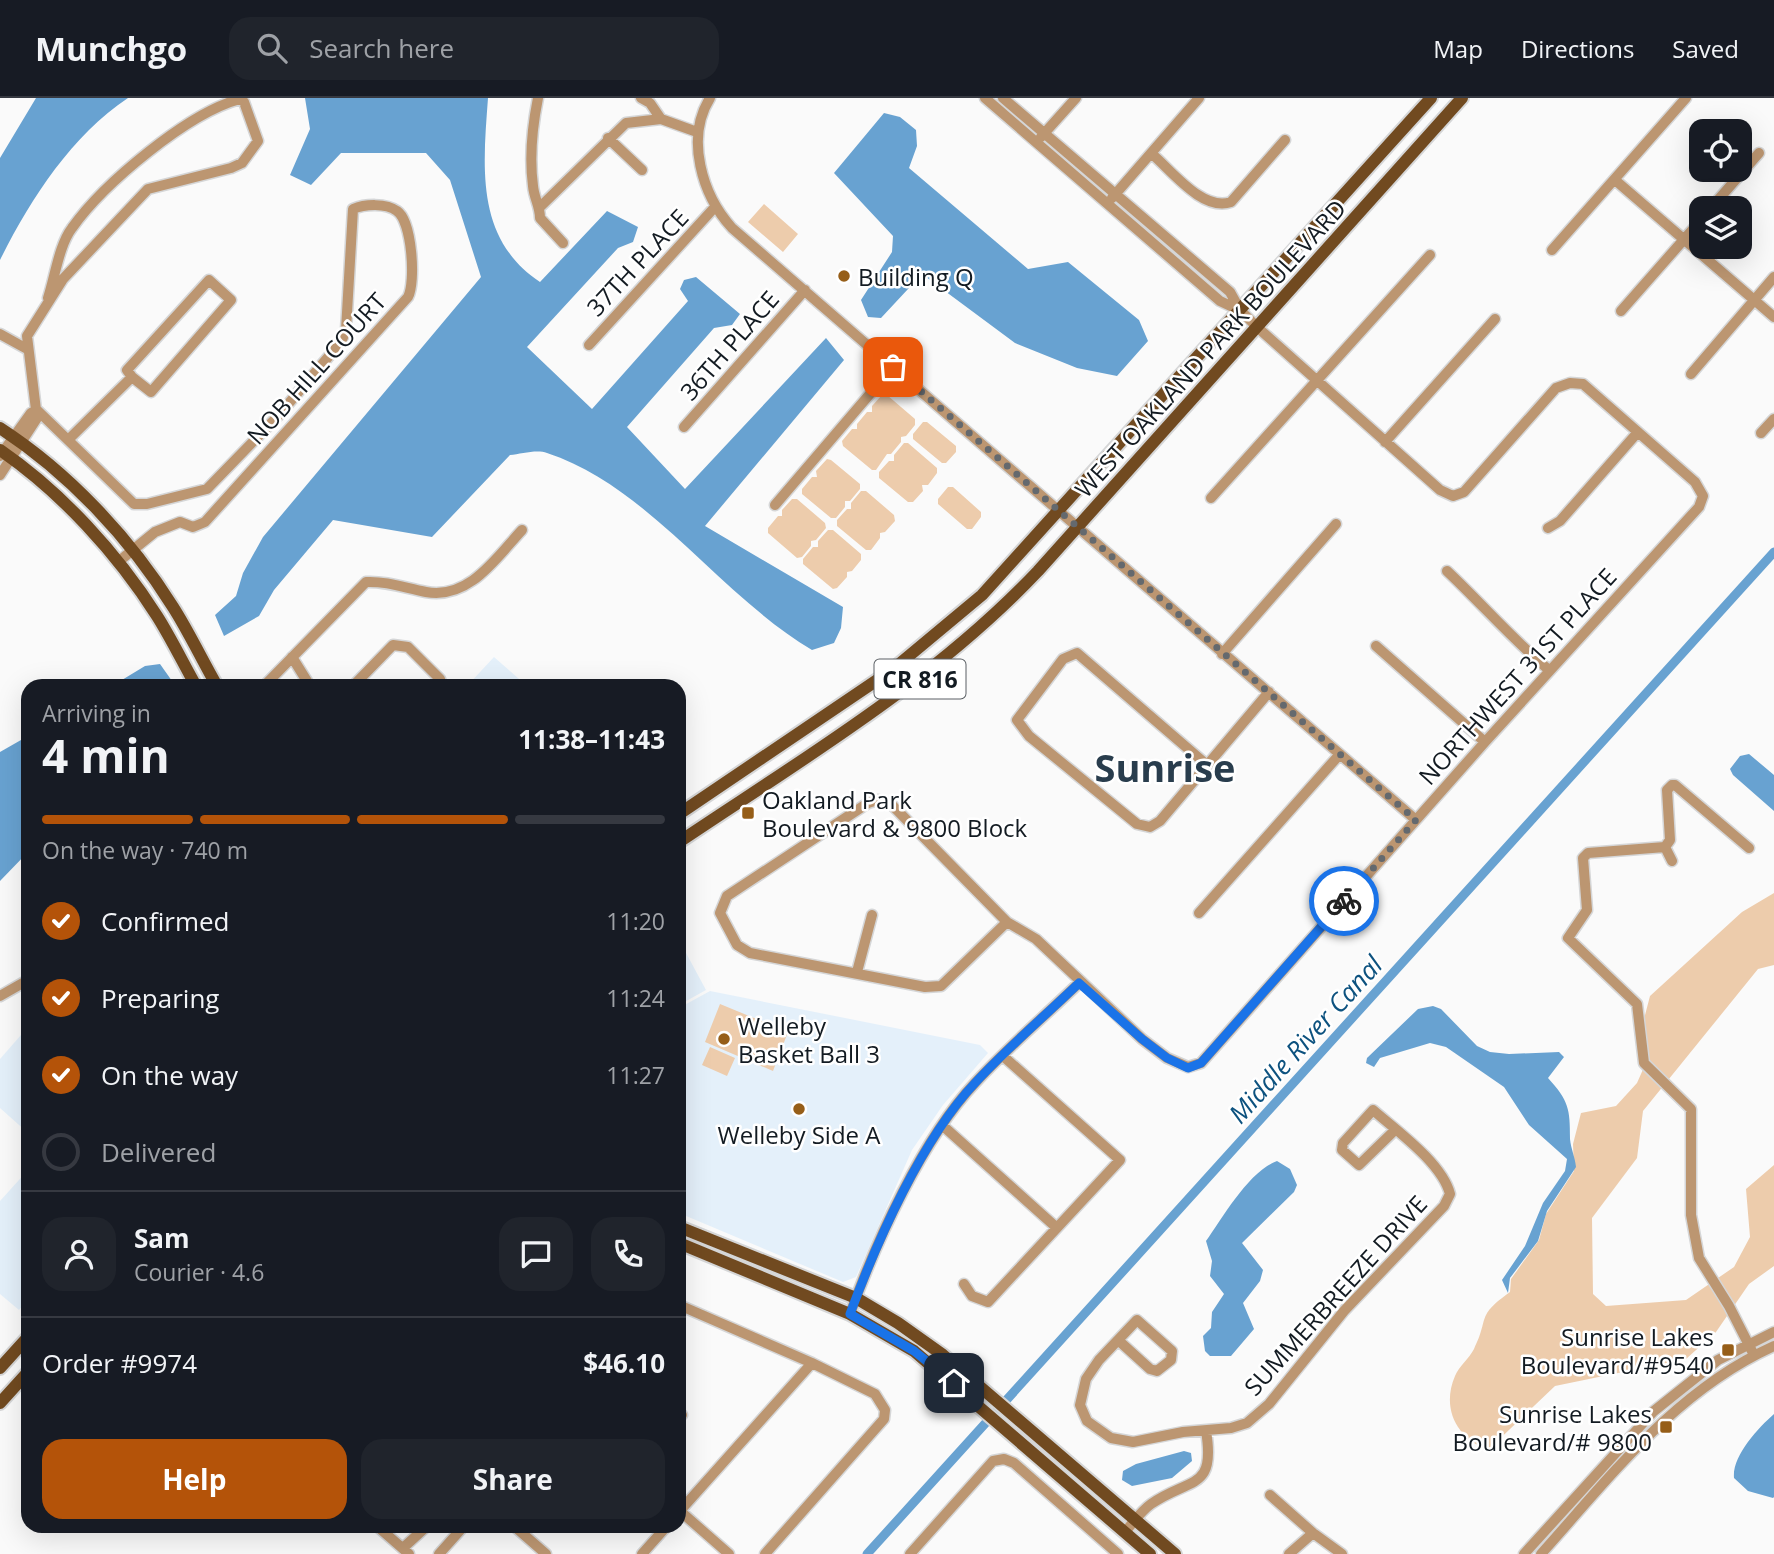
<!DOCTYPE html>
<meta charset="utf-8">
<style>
body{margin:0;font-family:"Open Sans",sans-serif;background:#20242c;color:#f1f3f6;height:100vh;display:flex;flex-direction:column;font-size:26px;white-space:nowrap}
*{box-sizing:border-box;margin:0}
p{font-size:23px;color:#9ea1a6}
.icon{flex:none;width:38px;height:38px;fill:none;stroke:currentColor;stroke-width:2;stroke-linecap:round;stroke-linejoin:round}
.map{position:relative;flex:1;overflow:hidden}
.side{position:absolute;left:21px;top:581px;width:665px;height:854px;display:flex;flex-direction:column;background:#171b24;border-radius:21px;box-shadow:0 7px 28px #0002}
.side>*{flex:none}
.tools{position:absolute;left:1689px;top:21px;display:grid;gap:14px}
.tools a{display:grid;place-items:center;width:63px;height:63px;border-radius:14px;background:#171b24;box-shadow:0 7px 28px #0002;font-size:35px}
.pin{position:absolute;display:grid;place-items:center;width:60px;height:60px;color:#fff;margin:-30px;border-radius:14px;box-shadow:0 4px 10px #0006}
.courier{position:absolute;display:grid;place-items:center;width:70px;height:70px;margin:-35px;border:5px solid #1a73e8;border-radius:50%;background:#fff;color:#222;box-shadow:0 2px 9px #0007}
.overview em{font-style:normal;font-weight:700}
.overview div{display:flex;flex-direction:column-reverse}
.overview{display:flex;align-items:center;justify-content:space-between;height:119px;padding:0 21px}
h1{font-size:46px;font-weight:700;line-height:52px}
.bar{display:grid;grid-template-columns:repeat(4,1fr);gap:10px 7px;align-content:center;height:84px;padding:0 21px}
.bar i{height:9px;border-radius:5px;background:#363941}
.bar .on{background:#b45309}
.bar p{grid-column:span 4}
.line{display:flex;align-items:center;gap:18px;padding:0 21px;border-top:2px solid #363941}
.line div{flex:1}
.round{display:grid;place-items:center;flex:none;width:74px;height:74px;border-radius:21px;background:#20242c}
ol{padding:0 21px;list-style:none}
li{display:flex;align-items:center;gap:21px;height:77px}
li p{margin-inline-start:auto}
li .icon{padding:7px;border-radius:50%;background:#b45309;color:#fff;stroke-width:4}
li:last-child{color:#9ea1a6}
li i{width:38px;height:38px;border:4px solid #363941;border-radius:50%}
.cta{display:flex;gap:14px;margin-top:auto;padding:14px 21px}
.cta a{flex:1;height:80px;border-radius:21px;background:#b45309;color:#fff;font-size:28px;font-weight:700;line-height:80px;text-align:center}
.cta a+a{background:#20242c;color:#f1f3f6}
header{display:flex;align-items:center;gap:42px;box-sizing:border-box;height:98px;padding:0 35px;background:#171b24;border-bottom:2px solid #363941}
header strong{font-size:33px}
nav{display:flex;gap:38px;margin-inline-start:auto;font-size:24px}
.search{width:490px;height:63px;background:#20242c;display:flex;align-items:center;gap:18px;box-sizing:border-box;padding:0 24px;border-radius:21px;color:#9ea1a6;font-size:26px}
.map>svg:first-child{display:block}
.built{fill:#e4f0fa}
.green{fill:#edccac}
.water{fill:#68a2d1}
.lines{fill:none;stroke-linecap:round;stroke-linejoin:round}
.canal{stroke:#68a2d1;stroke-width:9}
.minor-casing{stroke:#d5d6d7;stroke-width:13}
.major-casing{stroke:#d5d6d7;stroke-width:16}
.minor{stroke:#bc9671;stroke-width:10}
.major{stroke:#714a20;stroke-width:12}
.done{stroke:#64696e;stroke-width:7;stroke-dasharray:0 12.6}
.route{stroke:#1a73e8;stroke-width:9}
.poi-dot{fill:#965e18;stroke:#fff;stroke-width:2.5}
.labels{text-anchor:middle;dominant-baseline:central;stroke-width:5;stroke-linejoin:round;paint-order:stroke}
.shield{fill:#fff;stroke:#5a5f64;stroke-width:2}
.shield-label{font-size:23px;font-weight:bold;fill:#131b22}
.street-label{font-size:24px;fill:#131b22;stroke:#fff}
.poi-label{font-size:24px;fill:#131b22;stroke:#fff;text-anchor:start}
.water-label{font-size:26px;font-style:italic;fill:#0d527f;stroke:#fff}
.town-label{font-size:38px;font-weight:bold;fill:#293d4d;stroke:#fff}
</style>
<header>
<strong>Munchgo</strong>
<div class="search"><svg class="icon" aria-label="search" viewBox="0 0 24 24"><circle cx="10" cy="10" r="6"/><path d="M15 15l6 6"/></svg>Search here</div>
<nav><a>Map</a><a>Directions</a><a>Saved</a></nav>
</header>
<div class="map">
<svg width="1774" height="1456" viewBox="0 0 1774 1456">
<rect width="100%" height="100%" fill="#fafafa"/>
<path class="built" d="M494,559L527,588H467Z
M679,842L706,892L679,907Z
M710,893L980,947L988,955L943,1007L912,1052L856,1179L843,1184L679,1115V910Z
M28,929V1035L0,1010V961Z
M28,1072V1201L19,1212L0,1196V1103Z"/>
<path class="green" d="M764,106L798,136L783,154L748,124Z
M882,297H887L915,321V327L906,338L901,339V344L891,356H887L876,372H872L843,348L842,343L852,331H857V326L867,314H872V308Z
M923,324H927L956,348V354L946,365H942L913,341V336Z
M904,345H908L937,370V375L928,387H922L923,393L913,404H908L879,380V374L889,363H894V357Z
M827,361L831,362L860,386V391L850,403H845V409L836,420H831L802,396V391L812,379H817L816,373Z
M948,389H953L981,414V419L972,431H967L938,406V401Z
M861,393H866L894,417L895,423L885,434L880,435V440L871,452H866L837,428V422L847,411H851V405Z
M792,401H797L825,425L826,430L816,442L811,443V448L802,459L797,460L768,435V430L778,418H782V412Z
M828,432H833L861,456V462L852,473L847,474V479L837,490L833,491L803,466V461L813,449H818V443Z
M1774,795V867L1758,871L1643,1013L1637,1060L1592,1120L1593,1196L1606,1208L1686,1202L1734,1169L1750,1139L1746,1091L1774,1067V1168L1749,1186L1716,1234L1686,1261L1555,1288L1488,1352C1457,1340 1441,1311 1455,1278C1459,1268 1469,1261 1474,1251C1490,1219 1475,1219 1510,1194L1511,1181L1539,1142L1546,1116L1574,1073L1573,1046L1581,1015L1616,1008L1637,985L1649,958L1644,921L1650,898L1742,814Z
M720,906L788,934L773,973L705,944Z
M710,949L735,960L727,978L702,967Z"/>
<path class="water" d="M36,0H128C71,38 30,102 0,162V60Z
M305,0H488C483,69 475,141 540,184L607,113L638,129L633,144L618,150L527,249L592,311L688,203L680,191L684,182L696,179L740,216L732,227L714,230L627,329L685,391L826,240L844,262L705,428L843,509L841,530L834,545L812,552C719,497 650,389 547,355C537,351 521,356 510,357L432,439L333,422L274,492L259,518L224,538L215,517L236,498L243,475L263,439L481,179L450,82L426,55H341L311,87L290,77L310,31Z
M884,15L900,19L916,32L917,48L909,70L1028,171L1068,164L1139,222L1148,243L1117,278L1077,270L1015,245L922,176L881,220L868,219L861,202L892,154L893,138L834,75Z
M160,566L172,583L169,588H112L145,568Z
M28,638V754L0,783V654Z
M1749,656L1774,677V713L1733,677L1730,671L1740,658Z
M1433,908L1441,911L1477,948L1490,954L1509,956L1559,954L1564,959L1548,980C1569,1003 1570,1011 1570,1041C1571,1051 1575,1059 1576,1069L1547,1113L1538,1143L1510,1180L1508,1195L1502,1182L1525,1148L1543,1105L1565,1073L1567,1061L1529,1027L1504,989L1446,949L1430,945L1380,960L1374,969L1366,965L1367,960L1418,911Z
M1277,1063L1290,1071L1297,1087L1294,1094L1242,1145L1263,1172L1260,1183L1243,1205L1254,1231L1231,1258H1210L1205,1253L1203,1238L1211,1230L1212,1214L1224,1196L1210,1178L1212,1163L1206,1143C1223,1119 1249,1073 1277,1063Z
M1774,1316V1399L1773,1400L1748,1393L1734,1380C1732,1358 1758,1330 1774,1316Z
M1184,1353L1191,1355L1192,1363L1172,1380L1132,1388L1122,1382L1123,1373L1136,1366Z"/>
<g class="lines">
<path class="canal" d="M867,1456L1774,454"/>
<g class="minor-casing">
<path id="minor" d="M538,0C532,30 529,58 533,88C534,100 540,108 540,120L563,145
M641,0L650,5L661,21L697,34
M710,0C685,40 702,97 732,130L1416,722
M985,0L1220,203L1239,212
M1003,0L1230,194L1240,212L1257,229L1440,392L1453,398L1464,394L1556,290L1570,285L1583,286L1695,384L1703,398L1699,409L1485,644L1201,965L1188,969L1167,960L1142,941L1036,841L1007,824L891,706L878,702L868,705L727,798L720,815L737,847L750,855L925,889L941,888L1007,824
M1041,39L1076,0
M608,40L642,72
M1152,56C1172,73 1203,114 1231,104L1285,42
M1615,82L1774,219
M1112,100L1199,0
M540,109L626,25L661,21
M1711,110L1759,55
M1552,152L1686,0
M209,182L231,202L151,294L132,279L127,272Z
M1621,213L1701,122
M0,236L27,251
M589,247L714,110
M1691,276L1774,179
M37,312L134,406H147L207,391L278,318L341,244L346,232L353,111C365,106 386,105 397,113C412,123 416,184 408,199L205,424L193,429L180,424L155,434L118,464
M684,329L805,192
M1761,335L1774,321
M70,340L132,279
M1385,344L1495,221
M0,358L31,315L37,312
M0,377L37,320L27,238L63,181L148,91L231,70L242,65L258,43L244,4L240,1C188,15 104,85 72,130C59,147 55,179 48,200
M1211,400L1430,157
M775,407L893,269
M1548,430L1560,423L1638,334
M1447,473C1482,506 1512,541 1549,572
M1376,548L1485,644
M1222,556L1336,426
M292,559L310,588
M264,588L366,484C387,483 405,490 426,494C469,502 496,460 522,432
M353,588L393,547L408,549L440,581L442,588
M1207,667L1077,555L1063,561L1017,622L1029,638L1137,726L1150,729L1160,723L1269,594
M1665,749L1672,763
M1749,750L1675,687H1672L1667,692L1670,742L1665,749L1588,755L1583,760L1587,812L1568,840L1637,906L1644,965L1691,1011V1117L1699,1160L1729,1208L1754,1257
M1199,815L1340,656
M857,874L872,817
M0,898L28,882
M942,1027L1057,1130
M964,1186L972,1198L988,1204L1120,1062L1003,958
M679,1207L812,1265L875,1296L885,1312L884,1321L765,1456
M850,1216C876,1144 922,1041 975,985C1007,950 1045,918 1079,885
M1118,1242L1150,1271L1157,1273L1171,1262L1172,1253L1137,1222L1099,1262L1086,1281L1080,1307L1087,1323L1111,1340L1133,1344L1183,1334L1231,1330L1247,1325L1269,1306L1344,1213L1444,1108L1450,1096C1442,1065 1397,1033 1373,1012L1343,1045L1342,1052L1359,1067L1395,1032
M679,1316L682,1317
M1270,1397L1313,1435L1342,1456
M680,1413L729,1456
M679,1414L812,1265
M377,1428L409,1456
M514,1428L546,1456
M1125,1434C1133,1425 1141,1413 1151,1406C1190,1379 1216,1393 1206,1333
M403,1450L427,1428
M439,1456L464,1428
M642,1456L667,1428
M910,1456L993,1363L1004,1361L1014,1365L1118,1456
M1289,1456L1313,1435
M1524,1456L1654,1313L1718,1262L1774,1234
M1541,1456C1611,1378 1676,1292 1774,1248"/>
</g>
<g class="major-casing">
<path id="major" d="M0,330C68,374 130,440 173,509C189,534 202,562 217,588
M0,352C61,394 117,455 157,518C171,540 183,565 196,588
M679,716L892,572L982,497L1431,0
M679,744C804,660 934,583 1038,473L1462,0
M679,1129L856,1200L898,1225L943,1257L1175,1456
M679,1145L850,1216L914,1253L1150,1456
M0,1270L28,1239
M0,1305L28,1274"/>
</g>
<use href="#minor" class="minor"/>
<use href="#major" class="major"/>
</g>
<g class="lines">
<path class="done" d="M893,269L1416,722L1344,803"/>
<path class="route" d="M954,1285L914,1253L850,1216C877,1143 922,1041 975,985C1007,950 1045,918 1079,885L1142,941L1167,960L1188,970L1201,965L1344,803"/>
</g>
<g class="poi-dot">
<circle cx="844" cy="178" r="7"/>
<rect x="741" y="708" width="14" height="14" rx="3.5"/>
<circle cx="724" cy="941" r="7"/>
<circle cx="799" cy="1011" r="7"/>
<rect x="1721" y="1245" width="14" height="14" rx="3.5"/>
<rect x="1659" y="1322" width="14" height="14" rx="3.5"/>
</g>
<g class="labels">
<rect class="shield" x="874.5" y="561.5" width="91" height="39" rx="5"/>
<g class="shield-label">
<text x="920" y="581">CR 816</text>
</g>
<g class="street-label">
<text transform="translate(637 164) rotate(-47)">37TH PLACE</text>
<text transform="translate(729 247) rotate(-49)">36TH PLACE</text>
<text transform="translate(1210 250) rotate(-48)">WEST OAKLAND PARK BOULEVARD</text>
<text transform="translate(316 270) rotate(-48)">NOB HILL COURT</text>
<text transform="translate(1517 578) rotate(-48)">NORTHWEST 31ST PLACE</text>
<text transform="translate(1335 1197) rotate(-48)">SUMMERBREEZE DRIVE</text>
</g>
<g class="poi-label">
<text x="858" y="178">Building Q</text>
<text x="762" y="701">Oakland Park<tspan x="762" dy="28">Boulevard &amp; 9800 Block</tspan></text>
<text x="738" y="927">Welleby<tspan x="738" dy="28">Basket Ball 3</tspan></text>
<text x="799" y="1036" text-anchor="middle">Welleby Side A</text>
<text x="1714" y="1238" text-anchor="end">Sunrise Lakes<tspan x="1714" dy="28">Boulevard/#9540</tspan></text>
<text x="1652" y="1315" text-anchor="end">Sunrise Lakes<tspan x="1652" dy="28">Boulevard/# 9800</tspan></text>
</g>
<g class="water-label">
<text transform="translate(1305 941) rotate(-48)">Middle River Canal</text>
</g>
<g class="town-label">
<text x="1165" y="669">Sunrise</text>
</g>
</g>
</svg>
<div class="tools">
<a><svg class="icon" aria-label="locate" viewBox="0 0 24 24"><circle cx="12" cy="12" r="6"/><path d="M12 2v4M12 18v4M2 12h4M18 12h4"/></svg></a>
<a><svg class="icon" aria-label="layers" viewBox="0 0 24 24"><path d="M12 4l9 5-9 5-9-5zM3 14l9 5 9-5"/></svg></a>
</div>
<div class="pin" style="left:893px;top:269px;background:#ea580c"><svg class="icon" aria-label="bag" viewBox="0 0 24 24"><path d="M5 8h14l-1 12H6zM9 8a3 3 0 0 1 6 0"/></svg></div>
<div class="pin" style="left:954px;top:1285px;background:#1f2937"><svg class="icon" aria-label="home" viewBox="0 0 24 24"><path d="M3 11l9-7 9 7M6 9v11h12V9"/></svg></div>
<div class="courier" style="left:1344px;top:803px"><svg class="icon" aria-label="bike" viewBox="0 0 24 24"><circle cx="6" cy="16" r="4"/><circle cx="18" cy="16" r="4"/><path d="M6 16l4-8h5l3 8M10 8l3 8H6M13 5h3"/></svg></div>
<section class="side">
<div class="overview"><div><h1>4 min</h1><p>Arriving in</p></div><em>11:38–11:43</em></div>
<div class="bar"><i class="on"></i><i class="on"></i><i class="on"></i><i></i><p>On the way · 740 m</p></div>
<ol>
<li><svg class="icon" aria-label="check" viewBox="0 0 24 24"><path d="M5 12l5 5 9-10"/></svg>Confirmed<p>11:20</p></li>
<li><svg class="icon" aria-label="check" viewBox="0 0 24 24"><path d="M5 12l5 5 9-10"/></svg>Preparing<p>11:24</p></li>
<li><svg class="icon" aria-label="check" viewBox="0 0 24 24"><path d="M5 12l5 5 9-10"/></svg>On the way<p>11:27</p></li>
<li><i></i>Delivered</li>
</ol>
<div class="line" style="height:126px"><a class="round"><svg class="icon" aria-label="person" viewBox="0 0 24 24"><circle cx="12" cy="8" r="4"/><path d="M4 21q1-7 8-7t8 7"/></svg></a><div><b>Sam</b><p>Courier · 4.6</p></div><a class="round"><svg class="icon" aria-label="chat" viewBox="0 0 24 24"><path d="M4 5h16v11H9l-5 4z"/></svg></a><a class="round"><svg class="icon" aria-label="phone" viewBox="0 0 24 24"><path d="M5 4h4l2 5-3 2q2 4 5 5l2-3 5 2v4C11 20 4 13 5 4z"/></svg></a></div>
<div class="line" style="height:91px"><div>Order #9974</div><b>$46.10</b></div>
<div class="cta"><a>Help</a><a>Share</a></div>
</section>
</div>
